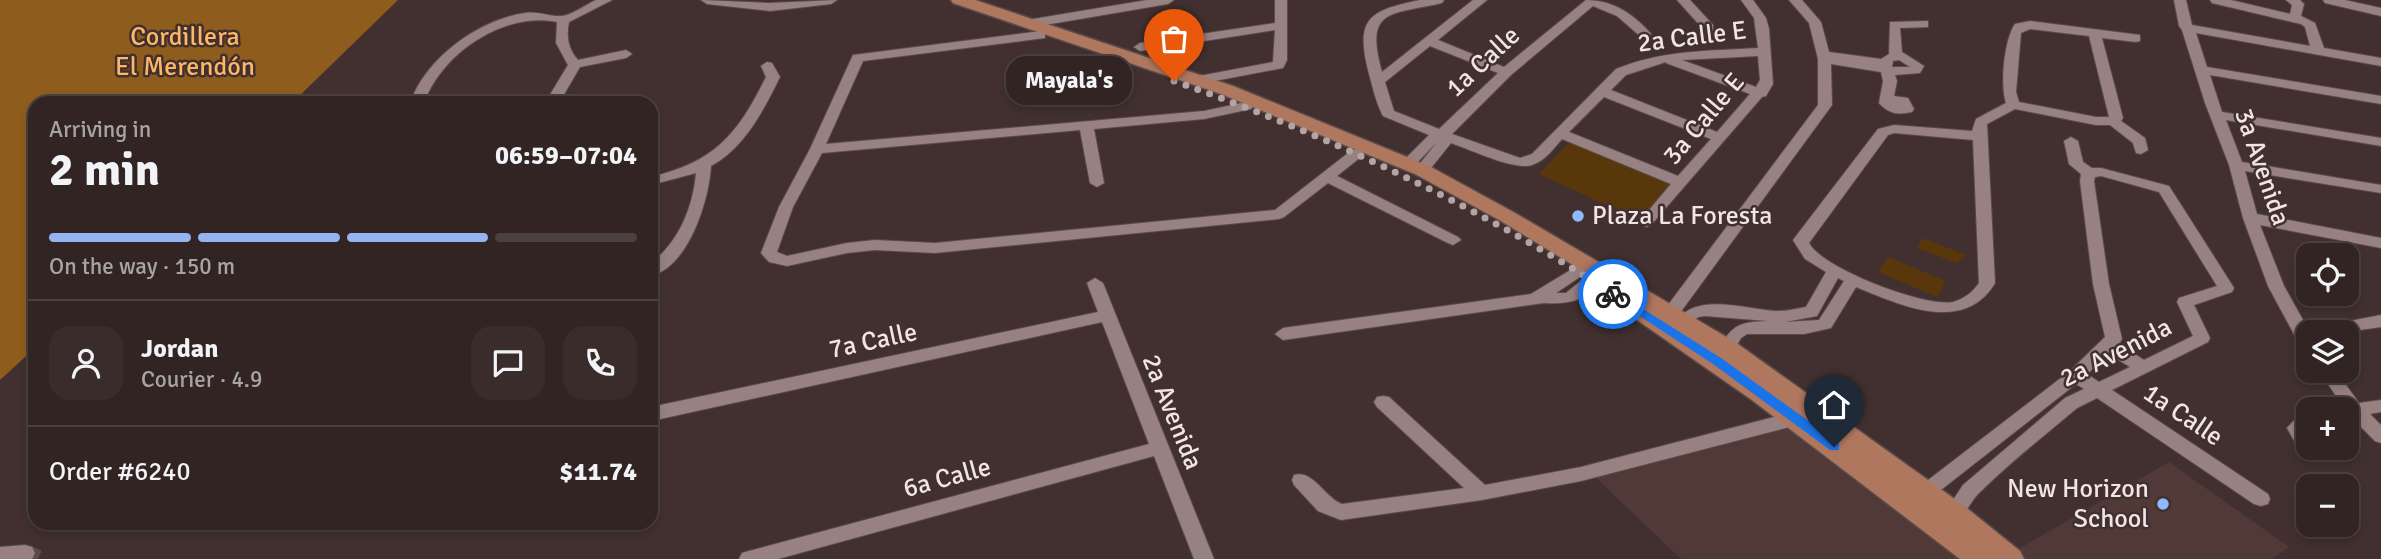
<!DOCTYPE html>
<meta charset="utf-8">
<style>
body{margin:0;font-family:Signika,sans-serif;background:#392c2b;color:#f1f3f6;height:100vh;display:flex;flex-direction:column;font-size:26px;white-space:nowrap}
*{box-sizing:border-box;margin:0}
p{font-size:23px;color:#a8a4a6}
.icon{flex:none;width:38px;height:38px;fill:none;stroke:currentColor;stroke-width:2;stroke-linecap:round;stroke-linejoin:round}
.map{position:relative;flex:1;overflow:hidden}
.details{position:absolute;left:28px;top:96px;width:630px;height:434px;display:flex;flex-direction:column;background:#312423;border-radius:21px;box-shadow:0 4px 10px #0003,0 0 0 2px #4c4141}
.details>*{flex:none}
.tools{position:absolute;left:2296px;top:243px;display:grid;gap:14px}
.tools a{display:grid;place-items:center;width:63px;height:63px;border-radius:14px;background:#312423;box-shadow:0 4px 10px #0003,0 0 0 2px #4c4141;font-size:35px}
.pin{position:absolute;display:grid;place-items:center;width:60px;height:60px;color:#fff;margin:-72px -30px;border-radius:50% 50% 50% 0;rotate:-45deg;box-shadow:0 0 7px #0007}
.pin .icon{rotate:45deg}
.courier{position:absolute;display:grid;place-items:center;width:70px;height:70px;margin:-35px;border:5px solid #1a73e8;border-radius:50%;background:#fff;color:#222;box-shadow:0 2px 9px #0007}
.bubble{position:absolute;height:49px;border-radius:21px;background:#312423;box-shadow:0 4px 10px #0003,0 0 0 2px #4c4141;font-size:23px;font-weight:700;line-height:49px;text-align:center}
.head em{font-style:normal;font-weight:700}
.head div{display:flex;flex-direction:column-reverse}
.head{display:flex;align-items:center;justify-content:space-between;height:119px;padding:0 21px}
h1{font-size:46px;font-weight:700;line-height:52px}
.bar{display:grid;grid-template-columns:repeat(4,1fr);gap:10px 7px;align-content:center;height:84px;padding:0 21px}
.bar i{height:9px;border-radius:5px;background:#4c4141}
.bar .active{background:#95b2f1}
.bar p{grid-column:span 4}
.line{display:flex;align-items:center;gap:18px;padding:0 21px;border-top:2px solid #4c4141}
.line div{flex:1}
.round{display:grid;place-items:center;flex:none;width:74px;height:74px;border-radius:21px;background:#392c2b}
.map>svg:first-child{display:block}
.built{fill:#513938}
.green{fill:#58370b}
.forest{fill:#8e5d1d}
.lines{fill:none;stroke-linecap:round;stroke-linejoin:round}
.minor-tunnel{stroke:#5b4b4a;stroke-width:18;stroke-dasharray:18 9;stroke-linecap:butt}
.minor-casing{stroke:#5b4c4c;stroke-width:2}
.major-casing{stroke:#5b4c4c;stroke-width:3}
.minor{fill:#978281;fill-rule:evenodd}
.major{fill:#b0775f;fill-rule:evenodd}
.route{fill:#1a73e8}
.done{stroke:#b3a5a5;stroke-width:7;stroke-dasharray:0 12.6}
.poi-dot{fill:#90b8fd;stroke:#41302f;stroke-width:2.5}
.labels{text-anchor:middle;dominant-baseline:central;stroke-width:5;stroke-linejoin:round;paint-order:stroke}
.park-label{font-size:26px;fill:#feb764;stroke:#41302f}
.street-label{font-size:26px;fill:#f0e4e4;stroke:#41302f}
.poi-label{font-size:26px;fill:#f0e4e4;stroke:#41302f;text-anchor:start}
</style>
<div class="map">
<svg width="2381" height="559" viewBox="0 0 2381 559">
<rect width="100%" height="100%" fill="#41302f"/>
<path class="built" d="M1800,424L1966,559H1681L1595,477Z
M2169,462L2289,547L2272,559H2022L2013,552Z"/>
<path class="green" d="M1570,142L1674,184L1638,220L1539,174Z
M1923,238L1966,255L1957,263L1917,248Z
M1888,257L1946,281L1937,297L1878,272Z"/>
<path class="forest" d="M0,0H398L292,103H35V348L0,380Z"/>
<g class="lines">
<path class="minor-tunnel" d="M25,553L38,559"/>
<g class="minor-casing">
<path id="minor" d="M596,0H612L569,22C566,36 568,49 578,60L626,50L632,54L626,58L580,67L559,103H545L568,65L556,43L557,22C504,11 441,54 424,103H410C426,58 478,20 525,13C538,11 550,17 562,16C572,15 587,4 596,0Z
M701,0L770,3L837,0L831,4L770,11L707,4Z
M1147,0H1174L1168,4L1027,28L1021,24L1027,20Z
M1275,0H1287V60L1283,68L1199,84L1192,80L1199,76L1273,62L1275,30L1140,51L1134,47L1140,43L1275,23Z
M1420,0H1444L1442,3C1390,15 1364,8 1382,72L1473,0H1487L1438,40L1504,67L1586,0C1612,0 1634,14 1651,34L1649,37H1641L1617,16L1593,6L1511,75L1452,134L1520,158L1532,154L1616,69C1662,50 1709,51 1758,48L1754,18L1741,0H1753L1766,18L1769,29L1773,84L1766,96L1762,97L1651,225L1646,227L1639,222L1671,184L1562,139C1554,148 1545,161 1532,165C1515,171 1469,149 1451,143L1427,173L1422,174L1415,170L1437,142L1413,167H1403L1401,164L1403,161L1429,135L1383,116C1376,103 1373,88 1369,74C1355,19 1367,11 1420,0ZM1430,46L1498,73L1439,129L1394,111L1385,82ZM1758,56L1760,80L1756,87L1682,60ZM1666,62V63L1750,94L1717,132L1611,90L1626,75ZM1604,97L1711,139L1678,176L1569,132Z
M1677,0H1690L1713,25V31H1705Z
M1789,0H1802L1821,22L1829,52L1881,59L1889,54L1890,22L1928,21V27L1900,28L1902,52L1924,66L1920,73L1895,75L1897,81L1894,96L1908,98L1914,109L1912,112C1898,115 1889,114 1879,103L1883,81L1881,72L1831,64L1832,105L1677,317H1665L1663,313L1665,309L1818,105V59L1809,23ZM1899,60L1910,67H1892L1893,61Z
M2174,0H2186L2192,25L2310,46L2305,27L2301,24L2212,3L2210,0H2231L2290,14L2292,5L2286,0H2300L2304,4L2301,16L2315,23L2324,48L2381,58V66L2196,33L2207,67L2381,96V104L2210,75L2222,112L2381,138V146L2226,120L2242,162L2381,185V193L2245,171L2257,214L2381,238V248L2260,225L2284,286L2308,329L2381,315V327L2346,332H2308V351L2302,349L2268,286L2243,218L2229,165L2205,103L2182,30L2179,26Z
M2323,0H2345L2381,8V16L2325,3Z
M2030,21L2140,35V41L2136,42L2102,38L2123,118L2121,121L2145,138L2148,150L2141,154L2136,153L2133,143L2110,125H2096L2015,109L1987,124L1995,283C1964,335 1900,305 1856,287L1831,328L1804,334H1747L1741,338L1733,352H1721L1719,348C1733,324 1740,322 1768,321L1705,316L1698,317L1691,325H1679L1677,321C1696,291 1748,310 1778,311C1787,311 1796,309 1806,307L1826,272L1805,259L1793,240L1878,129L1894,125L1972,131L1976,119L2006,103C2000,85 2004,40 2015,24ZM2030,29L2089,36L2109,117H2096L2019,102L2016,92L2021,33ZM1894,133L1973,140L1979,283C1973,292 1964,299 1953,302C1926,308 1821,268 1809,243L1888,135ZM1838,278L1844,281L1819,320L1785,322L1817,316Z
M1041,31L1045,32V38L863,61L826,144L1204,111L1246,102L1253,106L1251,109L1204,119L1094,129L1104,183L1097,187L1090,183L1080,130L822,153L793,207L777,252L787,256L847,243L875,240L935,243L1275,210L1352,150L1357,149L1364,153L1362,156L1337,176L1458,237L1461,240L1453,245L1448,243L1328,183L1284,217L1279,219L935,253L875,250L847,253L787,266L769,262L761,253L779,207L810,149L853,55Z
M767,62L772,63L780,77C763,111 745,147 711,166C709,200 689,266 651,276V263C679,242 693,207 696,173L651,185V177C715,162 738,134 766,77L761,66Z
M2071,137L2078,141L2083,162L2092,168H2101L2169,186L2234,288L2232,292L2194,305L2210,338L2208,342L2112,390L2268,494L2270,499L2268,504L2261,506L2254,504L2097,398L2077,408C2044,436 2009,463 1978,494C1968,504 1964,523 1947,517L1945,512L1963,485L2065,398L2084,389L2076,384L1937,493L1940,499L1938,504C1926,508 1922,502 1917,492L1919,487L2070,371L2105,337L2093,284L2080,181L2081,174L2069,164L2064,141ZM2101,176L2159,192L2217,286L2179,298L2177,302L2193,336L2144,360L2119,344L2122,339L2109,284L2094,181L2095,177ZM2109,354L2130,367L2099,382L2087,374Z
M1577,266L1583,267L1585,271L1583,275L1556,293H1566L1587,276H1599L1601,280C1584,302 1570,304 1544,303L1283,340L1275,334L1283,328L1531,294Z
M1095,278L1103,283L1214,559H1194L1154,456L778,559H739L742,553L749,551L1149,444L1102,322L651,421V407L1098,312L1087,283Z
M2319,371H2336L2359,403L2381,400V412L2370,414L2381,425V443L2375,441L2351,417H2347V410H2341L2343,406Z
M1383,396L1389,397L1485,485L1581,467L1797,411L1803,413L1806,418L1803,423L1797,425L1581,481L1482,500L1341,520L1318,511L1294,485L1292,480L1294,475C1313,469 1325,498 1342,504L1464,488L1377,407L1374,402L1377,397Z
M2308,410V427L2306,429L2308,448H2314L2306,453L2300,451L2287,428L2302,412Z
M25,545L32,547L35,553L32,559H0V547Z"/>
</g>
<g class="major-casing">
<path id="major" d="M951,0H975L1233,86L1429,166L1515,213L1735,342L1963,505L2020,551L2024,559H1960L1752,400L1617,306L1614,301L1622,295L1501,221L1415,174L1221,94L953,3Z"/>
</g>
<use href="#minor" class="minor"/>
<use href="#major" class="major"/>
</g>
<path class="route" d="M1613,290L1721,358L1839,443V450H1830L1713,364L1609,296L1607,294Z"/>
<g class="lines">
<path class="done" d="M1174,81C1328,135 1476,205 1613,294"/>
</g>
<g class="poi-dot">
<circle cx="1578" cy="216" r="7"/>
<circle cx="2163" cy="504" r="7"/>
</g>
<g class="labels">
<g class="park-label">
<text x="185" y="37">Cordillera<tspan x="185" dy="30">El Merendón</tspan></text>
</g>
<g class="street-label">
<text transform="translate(1692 37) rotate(-7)">2a Calle E</text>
<text transform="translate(1483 62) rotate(-43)">1a Calle</text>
<text transform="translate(1704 119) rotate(-50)">3a Calle E</text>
<text transform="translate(2262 167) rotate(71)">3a Avenida</text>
<text transform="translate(873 341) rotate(-12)">7a Calle</text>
<text transform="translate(2116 353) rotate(-27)">2a Avenida</text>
<text transform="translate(1172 412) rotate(68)">2a Avenida</text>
<text transform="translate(2183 415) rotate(34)">1a Calle</text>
<text transform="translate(947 478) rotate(-15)">6a Calle</text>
</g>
<g class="poi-label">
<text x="1592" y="216">Plaza La Foresta</text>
<text x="2149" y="489" text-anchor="end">New Horizon<tspan x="2149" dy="30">School</tspan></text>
</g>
</g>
</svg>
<div class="tools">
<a><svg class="icon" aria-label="locate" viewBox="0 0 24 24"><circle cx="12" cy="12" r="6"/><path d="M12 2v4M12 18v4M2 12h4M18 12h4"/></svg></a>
<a><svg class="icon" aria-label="layers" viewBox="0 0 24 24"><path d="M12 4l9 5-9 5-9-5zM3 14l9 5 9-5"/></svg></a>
<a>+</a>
<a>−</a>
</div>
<div class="pin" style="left:1174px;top:81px;background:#ea580c"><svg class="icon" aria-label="bag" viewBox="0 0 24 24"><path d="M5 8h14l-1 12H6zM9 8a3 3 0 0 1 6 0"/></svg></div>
<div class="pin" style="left:1834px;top:447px;background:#1f2937"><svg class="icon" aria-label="home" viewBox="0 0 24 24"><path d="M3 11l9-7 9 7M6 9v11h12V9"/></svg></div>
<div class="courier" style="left:1613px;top:294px"><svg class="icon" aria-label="bike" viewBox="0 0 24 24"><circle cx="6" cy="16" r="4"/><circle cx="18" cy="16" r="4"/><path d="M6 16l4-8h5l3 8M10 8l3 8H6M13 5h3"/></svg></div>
<div class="bubble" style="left:1006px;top:56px;width:126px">Mayala's</div>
<section class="details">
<div class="head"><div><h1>2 min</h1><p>Arriving in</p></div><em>06:59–07:04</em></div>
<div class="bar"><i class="active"></i><i class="active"></i><i class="active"></i><i></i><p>On the way · 150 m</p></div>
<div class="line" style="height:126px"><a class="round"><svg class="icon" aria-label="person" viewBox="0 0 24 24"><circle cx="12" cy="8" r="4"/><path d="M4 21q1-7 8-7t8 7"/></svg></a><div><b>Jordan</b><p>Courier · 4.9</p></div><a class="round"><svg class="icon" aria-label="chat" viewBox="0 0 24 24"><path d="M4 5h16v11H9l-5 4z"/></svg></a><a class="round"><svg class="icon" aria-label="phone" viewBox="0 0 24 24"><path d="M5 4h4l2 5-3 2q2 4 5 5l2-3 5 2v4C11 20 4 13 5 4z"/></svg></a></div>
<div class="line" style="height:91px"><div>Order #6240</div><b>$11.74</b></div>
</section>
</div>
